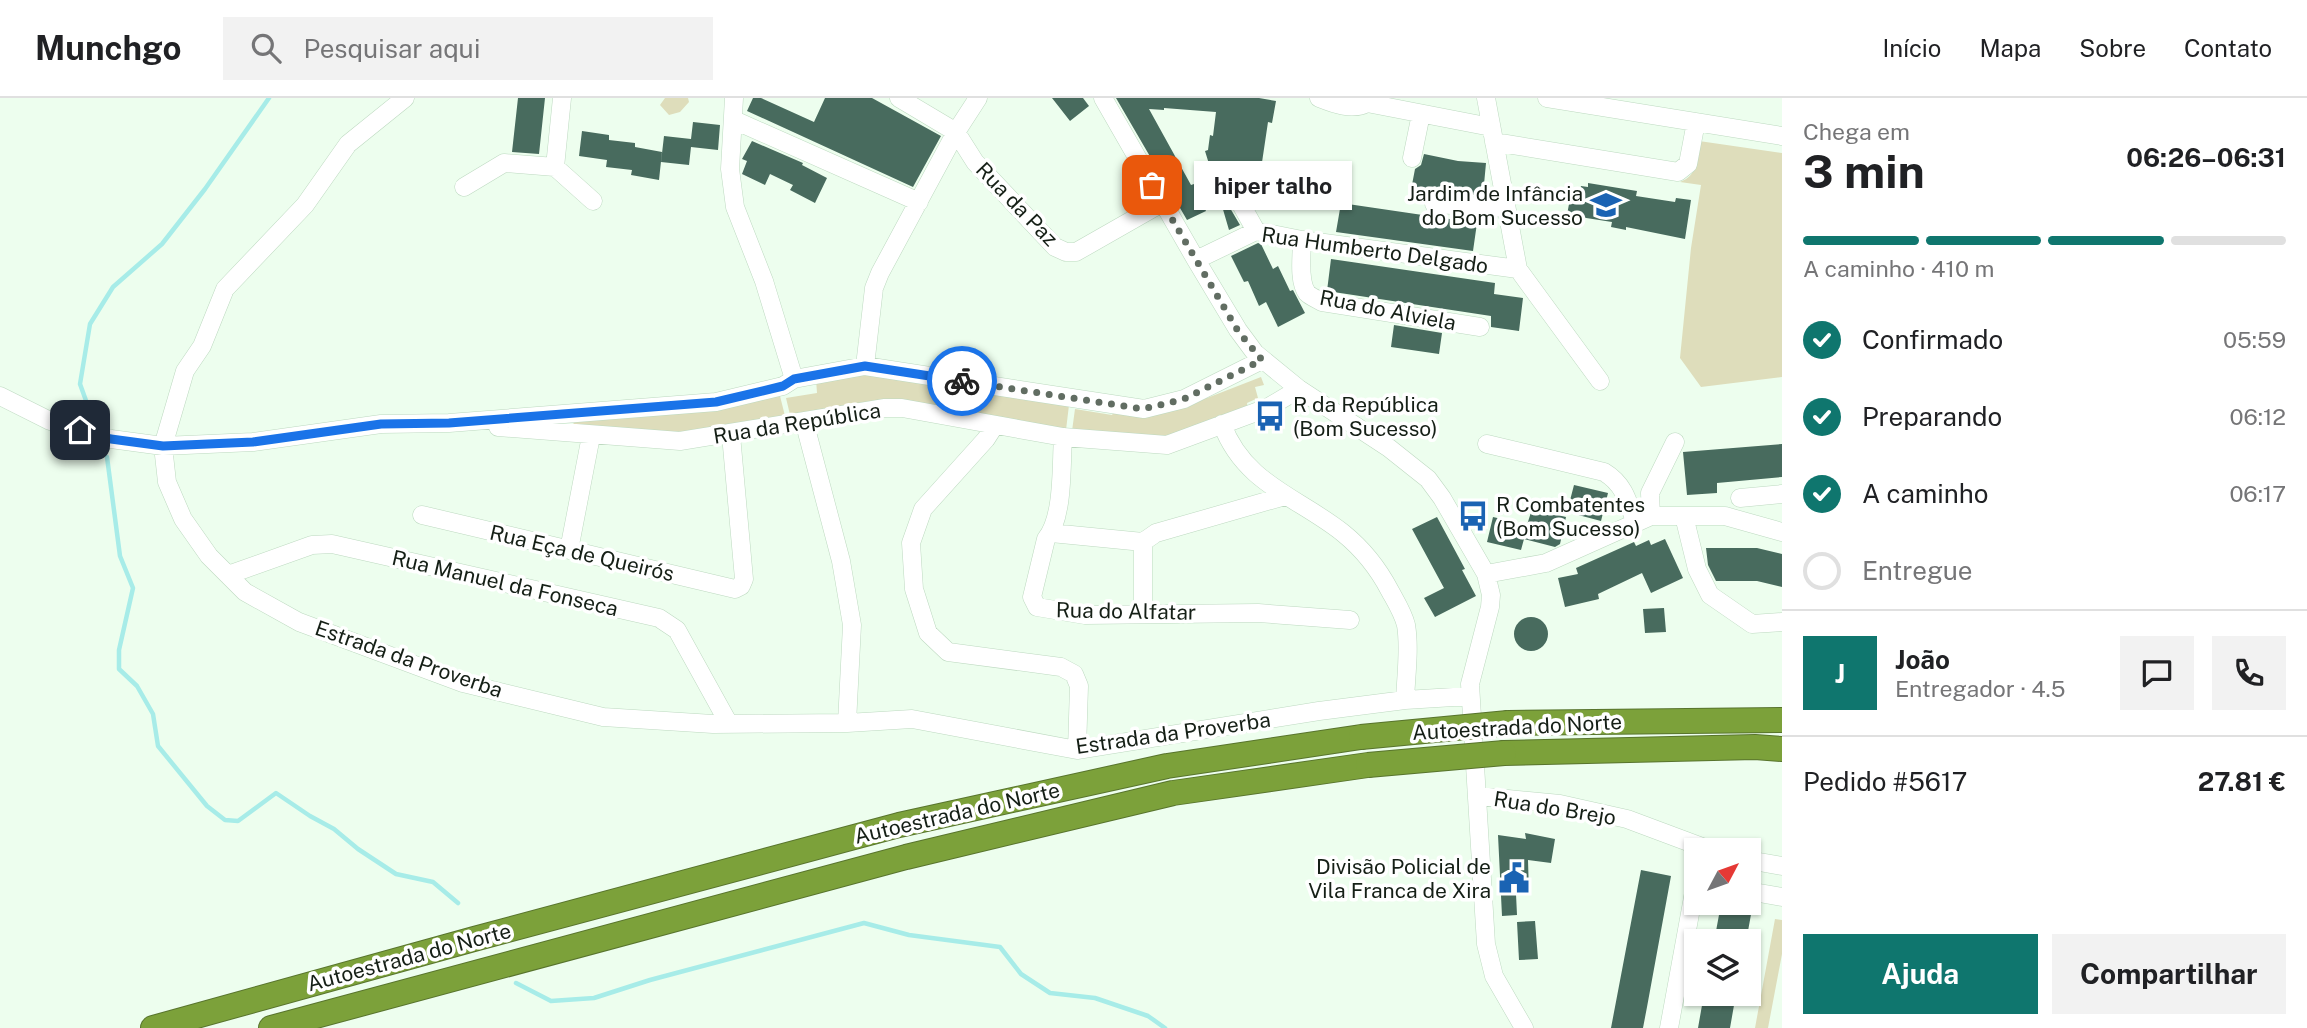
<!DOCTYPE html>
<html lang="pt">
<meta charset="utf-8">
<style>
body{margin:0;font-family:"Public Sans",sans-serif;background:#f2f2f2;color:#202124;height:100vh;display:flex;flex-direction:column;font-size:26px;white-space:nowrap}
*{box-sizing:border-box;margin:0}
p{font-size:23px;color:#757577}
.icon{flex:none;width:38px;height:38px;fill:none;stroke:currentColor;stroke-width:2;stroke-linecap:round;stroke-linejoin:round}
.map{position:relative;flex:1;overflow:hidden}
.details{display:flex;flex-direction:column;background:#fff;width:525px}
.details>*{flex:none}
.needle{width:46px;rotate:49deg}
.buttons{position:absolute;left:1684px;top:740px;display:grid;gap:14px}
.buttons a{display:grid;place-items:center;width:77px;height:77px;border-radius:0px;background:#fff;box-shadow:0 2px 5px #0004;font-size:35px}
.pin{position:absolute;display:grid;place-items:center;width:60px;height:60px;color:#fff;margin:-30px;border-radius:14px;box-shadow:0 4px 10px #0006}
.courier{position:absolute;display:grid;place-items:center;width:70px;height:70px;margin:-35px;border:5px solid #1a73e8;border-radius:50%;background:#fff;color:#222;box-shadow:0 2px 9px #0007}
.bubble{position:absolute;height:49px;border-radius:0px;background:#fff;box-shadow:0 2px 5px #0004;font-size:23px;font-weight:700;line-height:49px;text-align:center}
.head em{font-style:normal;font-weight:700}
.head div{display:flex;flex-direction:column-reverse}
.head{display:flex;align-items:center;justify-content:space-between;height:119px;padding:0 21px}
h1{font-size:46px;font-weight:700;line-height:52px}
.bar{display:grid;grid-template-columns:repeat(4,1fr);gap:10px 7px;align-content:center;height:84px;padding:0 21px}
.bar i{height:9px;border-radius:5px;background:#e0e0e0}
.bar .selected{background:#0f766e}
.bar p{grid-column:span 4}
.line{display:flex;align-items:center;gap:18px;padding:0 21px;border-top:2px solid #e0e0e0}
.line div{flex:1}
.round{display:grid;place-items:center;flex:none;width:74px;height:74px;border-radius:0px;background:#f2f2f2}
ol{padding:0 21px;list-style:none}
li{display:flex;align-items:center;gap:21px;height:77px}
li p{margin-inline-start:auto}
li .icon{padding:7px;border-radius:50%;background:#0f766e;color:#fff;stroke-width:4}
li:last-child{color:#757577}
li i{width:38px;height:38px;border:4px solid #e0e0e0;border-radius:50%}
.button{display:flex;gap:14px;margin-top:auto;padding:14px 21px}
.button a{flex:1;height:80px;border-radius:0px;background:#0f766e;color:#fff;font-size:28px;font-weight:700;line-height:80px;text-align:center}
.button a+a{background:#f2f2f2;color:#202124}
header{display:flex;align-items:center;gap:42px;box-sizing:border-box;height:98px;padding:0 35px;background:#fff;border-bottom:2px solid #e0e0e0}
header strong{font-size:33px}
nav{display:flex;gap:38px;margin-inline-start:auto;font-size:24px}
.search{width:490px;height:63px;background:#f2f2f2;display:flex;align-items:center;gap:18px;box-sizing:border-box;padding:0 24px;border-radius:0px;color:#757577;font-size:26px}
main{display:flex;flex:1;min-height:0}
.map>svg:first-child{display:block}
.green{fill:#deddbb}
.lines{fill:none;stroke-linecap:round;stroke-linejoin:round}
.stream{stroke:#a7ece8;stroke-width:4.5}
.building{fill:#486b5e}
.minor-casing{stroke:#bdd9c0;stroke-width:19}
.highway-casing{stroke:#58742d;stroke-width:26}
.minor{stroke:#fff;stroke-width:18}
.highway{stroke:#7ca13a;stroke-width:24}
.highway-bridge-casing{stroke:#58742d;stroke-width:26;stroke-linecap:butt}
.highway-bridge{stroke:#7ca13a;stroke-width:24}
.done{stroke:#616d62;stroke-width:7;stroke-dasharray:0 12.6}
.route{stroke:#1a73e8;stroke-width:9}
.labels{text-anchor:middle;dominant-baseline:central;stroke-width:7;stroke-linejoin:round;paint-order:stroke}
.poi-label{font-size:21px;fill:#151f16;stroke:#fff;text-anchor:end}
.street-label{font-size:21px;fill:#151f16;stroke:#fff}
</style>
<header>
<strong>Munchgo</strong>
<div class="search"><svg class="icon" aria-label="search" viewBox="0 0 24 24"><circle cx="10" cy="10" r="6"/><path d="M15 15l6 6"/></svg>Pesquisar aqui</div>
<nav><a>Início</a><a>Mapa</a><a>Sobre</a><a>Contato</a></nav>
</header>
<main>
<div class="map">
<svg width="1782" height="930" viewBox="0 0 1782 930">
<rect width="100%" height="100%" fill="#edfeee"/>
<path class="green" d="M665,0H688L689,4L680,14L669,17L660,7Z
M1699,43L1782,55V279L1701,289L1680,260L1691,150L1701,87L1680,84C1699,77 1697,60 1699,43Z
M881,275L1069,307L1066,332L898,305L791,321L786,300L817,295L816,281Z
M1261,279L1264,287L1255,289L1258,300L1247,305L1248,311L1163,341L1072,333L1075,311L1112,317L1115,312L1204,296L1207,300Z
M779,294L786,322L674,338L573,332L574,320Z
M1775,821L1782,822V856L1768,930H1755Z"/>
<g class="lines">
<path class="stream" d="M93,322L80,286L90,226L113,189L162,146L205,91L269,0
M107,359L120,458L133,490L119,552V571L137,588L153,616L158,648L207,708L225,722L238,723L276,695L310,718L334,731L358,751L396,776L433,784L458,805
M516,885L551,903L594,900L650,882L864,825L909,837L1000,849L1021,876L1050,895L1095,900L1148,918L1165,930"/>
</g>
<path class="building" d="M518,0H545L539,56L512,54Z
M753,0H761L814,24L825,0H872L941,38L913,89L747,13Z
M1052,0H1083L1089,8L1070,23Z
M1116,0H1259L1276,3L1272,25L1268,24L1261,71L1316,79L1312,110L1257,102L1260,80L1225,74L1213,79L1205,53L1208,52L1210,37L1213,38L1216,14L1164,10V12L1149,11L1191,87L1194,86L1206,113L1187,122Z
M693,24L720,27L718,52L691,49L689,67L661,64L664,38L691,41Z
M582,33L609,37V42L635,45V49L662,54L659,82L631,77L632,72L606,69L607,62L579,58Z
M752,43L803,65L802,67L827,80L815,105L790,92L793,87L770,76L765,87L742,76L747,63L742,61Z
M1424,56L1458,63L1486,65L1483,97L1430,96L1411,92L1415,71L1421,67Z
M1588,85L1637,93L1636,98L1675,104L1676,100L1691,102L1685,141L1626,129V132L1611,129L1612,124L1567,117L1571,95L1579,97L1581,88L1588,89Z
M1222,89L1223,98L1240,127L1229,132L1217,91Z
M1341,105L1477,125L1473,153L1336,134Z
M1258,145L1261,146L1273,171L1278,168L1290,193L1293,192L1305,215L1278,229L1266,204L1259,208L1248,183L1244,184L1231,158Z
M1331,161L1495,185L1494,196L1523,200L1519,233L1491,229V218L1327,193Z
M1394,227L1442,235L1439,256L1391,249Z
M1782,346V379L1717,385V395L1687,397L1683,354Z
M1574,387L1608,395L1601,423L1567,414Z
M1532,411L1566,419L1560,446L1555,449L1524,441L1521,452L1487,444L1493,419L1527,427Z
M1437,419L1465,471L1462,472L1476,498L1435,519L1424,500L1444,490L1412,431Z
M1665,441L1683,480L1651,495L1642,475L1598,496L1599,501L1565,509L1558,480L1578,476L1576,470L1634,444L1636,448L1649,442L1651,447Z
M1706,450H1757L1782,456V489L1757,483H1716L1708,467Z
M1664,510L1666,534L1645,535L1643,511Z
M1514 536a17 17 0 1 1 34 0a17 17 0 1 1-34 0Z
M1525,735L1555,741L1551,765L1528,762L1529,796H1516L1517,817L1502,818L1498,737L1526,741Z
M1641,772L1671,778L1647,909L1643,930H1611Z
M1721,806L1752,811L1746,844H1714Z
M1535,823L1538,861L1519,862L1517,824Z
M1704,896H1736L1730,930H1698Z"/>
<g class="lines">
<g class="minor-casing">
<path id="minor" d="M405,0L348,46L305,107L225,191L202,248L185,273L163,348L167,384L183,421L209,458L245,494L299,524L463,585L603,619L713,626L847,625L912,621L1077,652L1319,613L1405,602L1470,598
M734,0L730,71L735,109L764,183L794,281
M899,0L956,34L975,64L1055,149L1066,154H1076L1162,105
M1103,0L1196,162L1238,232L1255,255L1299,291L1389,350L1428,381L1442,400L1486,476L1491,497L1490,509L1470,586L1486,846L1494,878L1524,930
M1319,0C1334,6 1352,13 1367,5L1491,29
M1486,0L1518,171L1600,283
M1547,0L1782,38
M734,22L919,104
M1494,44L1678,74L1688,66L1696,24
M1412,60L1421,16
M555,69L593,103
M464,89L504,65L555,69L562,0
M1233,92L1256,133
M1434,106L1505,110
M1302,142C1302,156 1298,183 1307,195C1311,199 1317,201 1322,204L1480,229
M1196,162L1256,133L1302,142L1518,171
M865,268L874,190L880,175L956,34L978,0
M0,298L50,323L80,332L111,341L163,348L253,344L381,326L449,325L716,304L783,288L794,281L865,268L1144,311L1184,301L1262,262
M804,323L841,463L852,527L847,625
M1222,326C1244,386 1298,399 1343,435C1364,452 1378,470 1390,493C1396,504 1403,515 1406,527C1410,550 1406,578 1405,602
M995,327L986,341L923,411L911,445L914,491L928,535L948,554L1061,569L1074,576L1079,588L1077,652
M498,329L680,343L885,310H902L1063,339L1167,347L1267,310L1299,291
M1063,339C1061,367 1064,419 1046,441L1032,499L1037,509L1085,517L1258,515L1350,522
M1487,346L1604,374C1624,386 1628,403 1635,424
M1740,400L1782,396
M422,417L735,491L741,488L744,481L731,337
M1651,418L1650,395L1675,344
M1684,418L1697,471L1710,497L1752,526L1782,524
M1051,435L1143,444L1156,435L1285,398
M569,452L591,338
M1486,476L1546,465L1651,418H1725L1782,434
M228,477L312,447L332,446L659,520L677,532L729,626
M1143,515V444
M1478,698L1560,706L1627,721L1710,752
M1748,762L1782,768
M1748,793L1782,799
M1669,930L1696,783"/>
</g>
<g class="highway-casing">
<path id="highway" d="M1508,625L1782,622
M1504,655L1755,649L1782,651
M153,930L474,841L899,727L1167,668L1361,639
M271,930L906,759L1173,695L1368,667"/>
</g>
<use href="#minor" class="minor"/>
<use href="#highway" class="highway"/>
<g class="highway-bridge-casing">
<path id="highway-bridge" d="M1361,639L1508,625
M1368,667L1504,655"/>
</g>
<use href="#highway-bridge" class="highway-bridge"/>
</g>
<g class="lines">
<path class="done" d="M962,283L1143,311L1184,301L1262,262L1238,233L1152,87"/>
<path class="route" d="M80,332L111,341L163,348L253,344L381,326L449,325L716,304L783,288L794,281L865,268L962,283"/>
</g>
<defs>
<g id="school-bare" transform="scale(2.415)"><path d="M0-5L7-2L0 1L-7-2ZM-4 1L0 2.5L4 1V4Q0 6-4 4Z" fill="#1a63b3" stroke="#fff" stroke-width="2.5" paint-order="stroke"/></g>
<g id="bus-bare" transform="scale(2.415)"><path d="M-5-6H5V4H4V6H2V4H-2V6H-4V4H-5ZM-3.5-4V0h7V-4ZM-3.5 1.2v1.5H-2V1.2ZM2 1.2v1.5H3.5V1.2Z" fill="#1a63b3" stroke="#fff" stroke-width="2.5" paint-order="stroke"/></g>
<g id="civic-bare" transform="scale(2.415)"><path d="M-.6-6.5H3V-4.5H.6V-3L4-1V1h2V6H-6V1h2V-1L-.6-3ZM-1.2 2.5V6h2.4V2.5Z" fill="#1a63b3" stroke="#fff" stroke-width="2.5" paint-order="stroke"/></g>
</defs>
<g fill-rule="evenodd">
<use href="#school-bare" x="1606" y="107"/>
<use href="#bus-bare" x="1270" y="318"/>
<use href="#bus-bare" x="1473" y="418"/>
<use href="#civic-bare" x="1514" y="780"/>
</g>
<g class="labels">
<g class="poi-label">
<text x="1583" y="95">Jardim de Infância<tspan x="1583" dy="24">do Bom Sucesso</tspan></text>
<text x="1293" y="306" text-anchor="start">R da República<tspan x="1293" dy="24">(Bom Sucesso)</tspan></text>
<text x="1496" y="406" text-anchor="start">R Combatentes<tspan x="1496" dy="24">(Bom Sucesso)</tspan></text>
<text x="1491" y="768">Divisão Policial de<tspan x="1491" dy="24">Vila Franca de Xira</tspan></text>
</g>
<g class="street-label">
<text transform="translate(1017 106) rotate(46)">Rua da Paz</text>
<text transform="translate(1375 152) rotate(8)">Rua Humberto Delgado</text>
<text transform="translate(1388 212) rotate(11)">Rua do Alviela</text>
<text transform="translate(797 325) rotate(-9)">Rua da República</text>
<text transform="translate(582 455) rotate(13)">Rua Eça de Queirós</text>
<text transform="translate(505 485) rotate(13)">Rua Manuel da Fonseca</text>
<text transform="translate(1126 513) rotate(1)">Rua do Alfatar</text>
<text transform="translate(409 561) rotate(19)">Estrada da Proverba</text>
<text transform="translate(1517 629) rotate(-3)">Autoestrada do Norte</text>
<text transform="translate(1173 635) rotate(-8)">Estrada da Proverba</text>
<text transform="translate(1555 710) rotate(9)">Rua do Brejo</text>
<text transform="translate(957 715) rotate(-13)">Autoestrada do Norte</text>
<text transform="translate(409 859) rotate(-15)">Autoestrada do Norte</text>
</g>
</g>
</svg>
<div class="buttons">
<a><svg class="needle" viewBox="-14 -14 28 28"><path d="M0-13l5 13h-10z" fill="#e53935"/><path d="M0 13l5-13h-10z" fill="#757577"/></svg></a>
<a><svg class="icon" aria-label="layers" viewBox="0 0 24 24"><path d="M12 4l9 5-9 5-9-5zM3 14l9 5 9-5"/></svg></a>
</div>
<div class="pin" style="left:1152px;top:87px;background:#ea580c"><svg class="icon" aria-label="bag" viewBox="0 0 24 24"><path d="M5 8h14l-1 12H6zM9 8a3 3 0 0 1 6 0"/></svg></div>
<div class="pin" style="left:80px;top:332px;background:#1f2937"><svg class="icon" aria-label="home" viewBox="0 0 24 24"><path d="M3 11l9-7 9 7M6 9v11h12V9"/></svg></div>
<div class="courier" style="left:962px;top:283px"><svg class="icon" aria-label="bike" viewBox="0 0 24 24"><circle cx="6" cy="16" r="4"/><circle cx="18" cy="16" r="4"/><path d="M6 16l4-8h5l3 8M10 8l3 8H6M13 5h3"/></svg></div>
<div class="bubble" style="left:1194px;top:63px;width:158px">hiper talho</div>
</div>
<section class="details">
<div class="head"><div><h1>3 min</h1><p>Chega em</p></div><em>06:26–06:31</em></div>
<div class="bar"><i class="selected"></i><i class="selected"></i><i class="selected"></i><i></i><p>A caminho · 410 m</p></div>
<ol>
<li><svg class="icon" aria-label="check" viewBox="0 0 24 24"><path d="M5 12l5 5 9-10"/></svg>Confirmado<p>05:59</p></li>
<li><svg class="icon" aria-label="check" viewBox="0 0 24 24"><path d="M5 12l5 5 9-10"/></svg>Preparando<p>06:12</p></li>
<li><svg class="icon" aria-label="check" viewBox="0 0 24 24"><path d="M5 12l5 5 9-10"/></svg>A caminho<p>06:17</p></li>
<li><i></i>Entregue</li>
</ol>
<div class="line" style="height:126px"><b class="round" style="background:#0f766e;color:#fff">J</b><div><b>João</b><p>Entregador · 4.5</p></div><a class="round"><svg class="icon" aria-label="chat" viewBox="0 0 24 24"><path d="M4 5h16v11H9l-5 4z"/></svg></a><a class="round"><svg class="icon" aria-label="phone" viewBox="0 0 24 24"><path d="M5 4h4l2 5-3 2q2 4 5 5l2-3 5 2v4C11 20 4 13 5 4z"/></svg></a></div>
<div class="line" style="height:91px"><div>Pedido #5617</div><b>27.81 €</b></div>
<div class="button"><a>Ajuda</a><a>Compartilhar</a></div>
</section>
</main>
